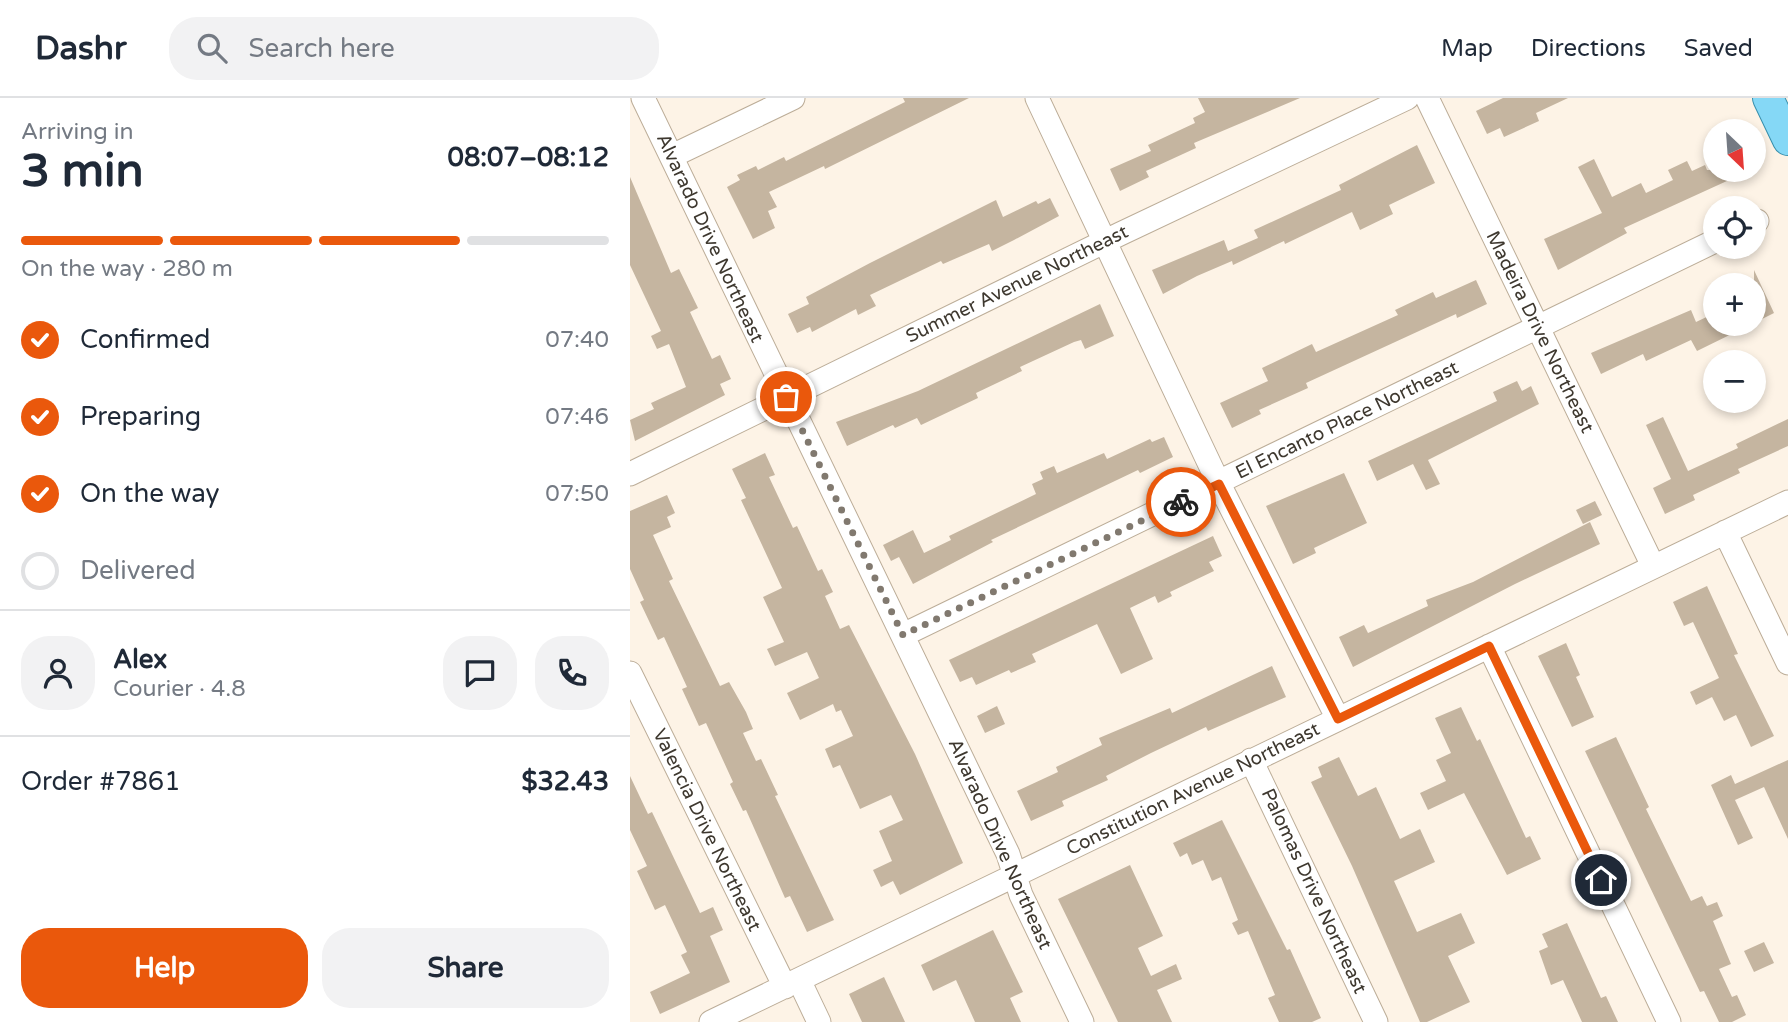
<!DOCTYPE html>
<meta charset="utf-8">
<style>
body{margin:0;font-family:"Varela Round",sans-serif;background:#f2f2f3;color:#1f2937;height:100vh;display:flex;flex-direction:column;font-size:26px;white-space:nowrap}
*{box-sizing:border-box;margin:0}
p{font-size:23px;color:#747a83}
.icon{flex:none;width:38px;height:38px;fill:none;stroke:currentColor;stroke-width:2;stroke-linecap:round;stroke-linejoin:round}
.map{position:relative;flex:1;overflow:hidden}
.details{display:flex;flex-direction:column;background:#fff;width:630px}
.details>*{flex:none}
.needle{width:46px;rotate:155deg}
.tools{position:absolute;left:1073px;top:21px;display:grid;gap:14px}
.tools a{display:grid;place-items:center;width:63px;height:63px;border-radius:50%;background:#fff;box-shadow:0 4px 10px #0003;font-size:35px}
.pin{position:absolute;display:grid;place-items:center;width:60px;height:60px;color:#fff;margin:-30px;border:4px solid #fff;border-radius:50%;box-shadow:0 2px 7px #0007}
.courier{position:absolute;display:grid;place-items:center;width:70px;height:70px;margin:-35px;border:5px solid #ea580c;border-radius:50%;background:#fff;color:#222;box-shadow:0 2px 9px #0007}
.head em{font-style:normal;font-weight:700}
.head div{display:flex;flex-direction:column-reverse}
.head{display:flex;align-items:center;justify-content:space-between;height:119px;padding:0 21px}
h1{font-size:46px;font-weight:700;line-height:52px}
.bar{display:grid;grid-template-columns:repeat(4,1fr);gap:10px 7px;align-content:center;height:84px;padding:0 21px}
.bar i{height:9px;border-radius:5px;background:#e0e1e3}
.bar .active{background:#ea580c}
.bar p{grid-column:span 4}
.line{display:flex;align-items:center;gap:18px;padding:0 21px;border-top:2px solid #e0e1e3}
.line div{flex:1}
.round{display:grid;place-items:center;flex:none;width:74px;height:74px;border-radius:28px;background:#f2f2f3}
ol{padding:0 21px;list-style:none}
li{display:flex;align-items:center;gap:21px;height:77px}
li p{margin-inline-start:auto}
li .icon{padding:7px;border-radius:50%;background:#ea580c;color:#fff;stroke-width:4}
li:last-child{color:#747a83}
li i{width:38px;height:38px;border:4px solid #e0e1e3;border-radius:50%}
.primary-button{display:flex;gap:14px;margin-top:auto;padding:14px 21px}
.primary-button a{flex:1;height:80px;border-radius:28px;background:#ea580c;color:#fff;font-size:28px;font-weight:700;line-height:80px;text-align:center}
.primary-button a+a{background:#f2f2f3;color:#1f2937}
header{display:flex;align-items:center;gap:42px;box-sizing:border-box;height:98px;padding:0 35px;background:#fff;border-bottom:2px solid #e0e1e3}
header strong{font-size:33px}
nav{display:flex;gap:38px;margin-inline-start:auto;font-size:24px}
.search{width:490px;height:63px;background:#f2f2f3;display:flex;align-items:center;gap:18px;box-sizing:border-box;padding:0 24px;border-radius:28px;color:#747a83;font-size:26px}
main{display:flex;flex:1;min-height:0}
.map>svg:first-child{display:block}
.building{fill:#c5b5a0}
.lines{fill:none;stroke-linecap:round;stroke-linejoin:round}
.minor-casing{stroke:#bcad98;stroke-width:25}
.major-casing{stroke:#388fac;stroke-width:32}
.minor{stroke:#fff;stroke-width:23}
.major{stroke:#85d8f6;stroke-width:30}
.done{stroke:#81796f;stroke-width:7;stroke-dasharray:0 12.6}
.route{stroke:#ea580c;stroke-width:9}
.labels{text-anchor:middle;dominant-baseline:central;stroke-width:5;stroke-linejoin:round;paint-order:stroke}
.street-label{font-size:19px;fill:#3e382f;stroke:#fff}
</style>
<header>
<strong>Dashr</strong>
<div class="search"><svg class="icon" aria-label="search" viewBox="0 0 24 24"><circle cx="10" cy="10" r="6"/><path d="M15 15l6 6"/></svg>Search here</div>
<nav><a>Map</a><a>Directions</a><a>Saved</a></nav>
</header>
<main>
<section class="details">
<div class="head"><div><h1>3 min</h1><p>Arriving in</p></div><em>08:07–08:12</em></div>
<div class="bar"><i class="active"></i><i class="active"></i><i class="active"></i><i></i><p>On the way · 280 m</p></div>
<ol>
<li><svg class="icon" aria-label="check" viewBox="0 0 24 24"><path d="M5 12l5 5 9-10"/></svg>Confirmed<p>07:40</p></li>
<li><svg class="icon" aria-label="check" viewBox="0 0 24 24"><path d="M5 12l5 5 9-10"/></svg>Preparing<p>07:46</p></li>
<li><svg class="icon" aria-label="check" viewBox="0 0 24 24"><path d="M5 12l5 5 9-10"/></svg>On the way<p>07:50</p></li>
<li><i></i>Delivered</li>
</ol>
<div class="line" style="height:126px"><a class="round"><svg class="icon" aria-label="person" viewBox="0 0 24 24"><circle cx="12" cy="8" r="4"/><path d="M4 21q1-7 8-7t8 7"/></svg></a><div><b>Alex</b><p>Courier · 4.8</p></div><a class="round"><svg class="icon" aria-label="chat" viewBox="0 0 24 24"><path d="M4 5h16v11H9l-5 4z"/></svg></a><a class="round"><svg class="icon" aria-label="phone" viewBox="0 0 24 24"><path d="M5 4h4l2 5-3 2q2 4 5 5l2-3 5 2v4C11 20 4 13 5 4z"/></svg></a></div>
<div class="line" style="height:91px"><div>Order #7861</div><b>$32.43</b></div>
<div class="primary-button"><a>Help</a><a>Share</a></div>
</section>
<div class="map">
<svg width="1158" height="924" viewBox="0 0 1158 924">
<rect width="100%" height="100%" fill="#fdf3e6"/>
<path class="building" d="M273,0H339L195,71L194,68L139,94L147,109L138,113L145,130L123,141L97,89L110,82L107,77L126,68L128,72L154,59L156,63L275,4Z
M568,0H670L564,45L566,50L516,73L519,79L490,93L480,71L521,53L518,47L565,25L563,20L575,14Z
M873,0H938L906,15L909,23L874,39L870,30L857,36L846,13Z
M787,47L805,85L759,107L763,116L730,132L722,114L655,146L654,143L603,167L602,163L567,178L533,196L522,172L594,142L598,153L628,140L624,132L711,92L709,87Z
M964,61L982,99L1011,85L1016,95L1043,82L1038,72L1057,63L1062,73L1075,67L1077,72H1121L994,130L997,135L928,172L914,141L972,115L948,69Z
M0,79L41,175L49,171L68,210L60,214L82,261L90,257L101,281L90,286L95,297L5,343L0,322L24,311L21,305L56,289L39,246L27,251L21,238L31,233L0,167Z
M420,100L429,118L384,142L362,153L359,146L313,166L311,163L240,197L246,208L228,217L226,211L182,234L180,229L167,235L158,216L179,206L176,199L240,165L366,102L373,119L406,103L408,106Z
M1124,172L1144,215L1124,225Z
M846,182L857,206L827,220L826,216L676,285L678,290L629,312L631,316L602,330L590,305L638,283L632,270L682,246L686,254L768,217L765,212L803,194L806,200Z
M470,206L484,238L455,251L451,242L444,244L390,269L392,273L346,295L348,300L291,327L287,320L265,330L263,327L217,348L206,324L288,293Z
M1061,212L1066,224L1085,215V226H1122L1067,253L1061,242L1016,263L1013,256L971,276L961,255Z
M887,283L892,293L901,288L909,306L798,362L810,386L796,392L783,366L747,383L738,363L867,303L863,294Z
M1033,319L1058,373L1108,350L1106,346L1158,321V348L1108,371L1110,375L1063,397L1065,402L1035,416L1023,390L1041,381L1016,327Z
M534,339L543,359L510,375L508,372L361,442L363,444L283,486L269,459L261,463L253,447L283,432L294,455L321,442L319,438L406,396L402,386L413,381L410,374L424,368L427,375L474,355L477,361L520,341L522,344Z
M135,355L145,377L139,379L163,430L167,428L188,473L192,471L203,494L195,498L210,531L219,527L285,656L333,765L270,797L263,783L251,789L243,772L262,763L249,733L273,722L261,697L230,711L210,667L203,670L195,651L223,638L211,612L206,614L203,606L170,622L157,595L189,580L177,554L145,568L137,551L154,544L133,499L152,490L111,402L116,400L102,371Z
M714,375L737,425L684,450L686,455L663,466L636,408Z
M37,397L45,415L37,419L41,429L23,437L43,481L39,483L90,588L99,584L116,614L123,631L113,635L126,663L131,661L148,697L145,698L204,822L177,834L160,798L155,800L116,712L113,713L100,686L103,684L76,625L69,628L52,591L57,589L34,539L28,542L10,504L14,502L0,471V413Z
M965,403L972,417L953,426L946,412Z
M960,424L970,446L885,486L723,569L709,539L734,527L738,535L798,508L796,502L843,484Z
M583,438L592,458L579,464L584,473L540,494L542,498L528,505L525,498L500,510L523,561L491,576L467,526L402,556L406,564L381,575L379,572L346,587L342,579L330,584L319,562Z
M1077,488L1108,556L1104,557L1144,638L1121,649L1106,617L1094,623L1082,599L1066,607L1060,594L1089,580L1063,524L1054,528L1043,504Z
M936,545L950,577L946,579L964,619L942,629L908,558Z
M642,568L656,599L578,633L576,629L521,655L476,678L478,682L432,703L434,708L401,723L387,693L428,674L426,669L472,647L469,640L540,610L542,615Z
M367,608L375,626L355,635L347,618Z
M831,609L847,643L850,641L896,740L900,738L911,761L877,777L834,695L798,712L790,695L816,683L806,662L821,655L805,620Z
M986,639L1019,709L1016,711L1061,803L1072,798L1077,808L1087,804L1093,818L1083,823L1101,866L1089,871L1102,899L1107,897L1116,917L1102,924H1089L1074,893L1070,894L955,653Z
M709,659L728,698L746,689L770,741L790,731L805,764L764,783L787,834L831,815L845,845L818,858L840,904L797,924H790L722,768L681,684L692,679L688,669Z
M1158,662V741L1134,689L1105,702L1123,740L1108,747L1081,687L1101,677L1105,686Z
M0,678L18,716L22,714L70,815L83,809L93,832L80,838L100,884L30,916L20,894L60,875L51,857L57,854L35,807L25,812L7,773L17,768L0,732Z
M592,722L657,852L660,851L691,920L682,924H649L638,900L645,897L618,833L608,837L602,825L608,822L591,779L582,783L573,762L562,767L557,755L550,759L543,745Z
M500,767L533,838L508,850L521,878L546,866L552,881L527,892L542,924H488L428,801Z
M937,825L971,900L976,898L988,924H952L933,882L921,887L909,853L918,849L912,836Z
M363,832L393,894L380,900L391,924H345L326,882L303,893L291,867Z
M1134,844L1144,865L1124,874L1114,853Z
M254,879L275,924H232L219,896Z"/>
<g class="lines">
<g class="minor-casing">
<path id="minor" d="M13,0L378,756L391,797L452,924
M407,0L589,386L708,621
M797,0L1023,468
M42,58L163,0
M1124,124L1127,123
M0,376L490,136L777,0
M1095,434L1158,565
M273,537L1085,143
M859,548L1039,924
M0,575L155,889
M621,662L746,924
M169,882L189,924
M81,924L1158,404"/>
</g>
<g class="major-casing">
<path id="major" d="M1138,0L1158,42"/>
</g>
<use href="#minor" class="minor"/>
<use href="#major" class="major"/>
</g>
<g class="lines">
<path class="done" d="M156,299L273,537L551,404"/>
<path class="route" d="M551,404L589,386L708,621L859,548L971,782"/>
</g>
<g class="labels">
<g class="street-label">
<text transform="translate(80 140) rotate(65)">Alvarado Drive Northeast</text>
<text transform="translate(387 186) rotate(-26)">Summer Avenue Northeast</text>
<text transform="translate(910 234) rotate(64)">Madeira Drive Northeast</text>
<text transform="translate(717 322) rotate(-26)">El Encanto Place Northeast</text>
<text transform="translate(563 691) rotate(-26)">Constitution Avenue Northeast</text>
<text transform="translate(77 732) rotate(64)">Valencia Drive Northeast</text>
<text transform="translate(370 746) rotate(66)">Alvarado Drive Northeast</text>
<text transform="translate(684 793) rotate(65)">Palomas Drive Northeast</text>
</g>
</g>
</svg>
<div class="tools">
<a><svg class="needle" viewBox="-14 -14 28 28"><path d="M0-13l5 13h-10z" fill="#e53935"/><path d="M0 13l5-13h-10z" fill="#747a83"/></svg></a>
<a><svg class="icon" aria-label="locate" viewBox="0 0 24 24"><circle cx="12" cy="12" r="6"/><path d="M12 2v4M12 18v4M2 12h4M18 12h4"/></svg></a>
<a>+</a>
<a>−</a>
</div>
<div class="pin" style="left:156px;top:299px;background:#ea580c"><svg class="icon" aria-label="bag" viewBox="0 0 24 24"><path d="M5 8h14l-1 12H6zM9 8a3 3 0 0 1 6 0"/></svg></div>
<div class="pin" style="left:971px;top:782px;background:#1f2937"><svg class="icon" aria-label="home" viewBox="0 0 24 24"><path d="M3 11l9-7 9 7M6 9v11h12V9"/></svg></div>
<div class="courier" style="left:551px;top:404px"><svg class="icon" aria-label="bike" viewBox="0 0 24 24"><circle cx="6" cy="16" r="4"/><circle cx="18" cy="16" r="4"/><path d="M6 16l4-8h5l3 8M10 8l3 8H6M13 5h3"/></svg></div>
</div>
</main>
